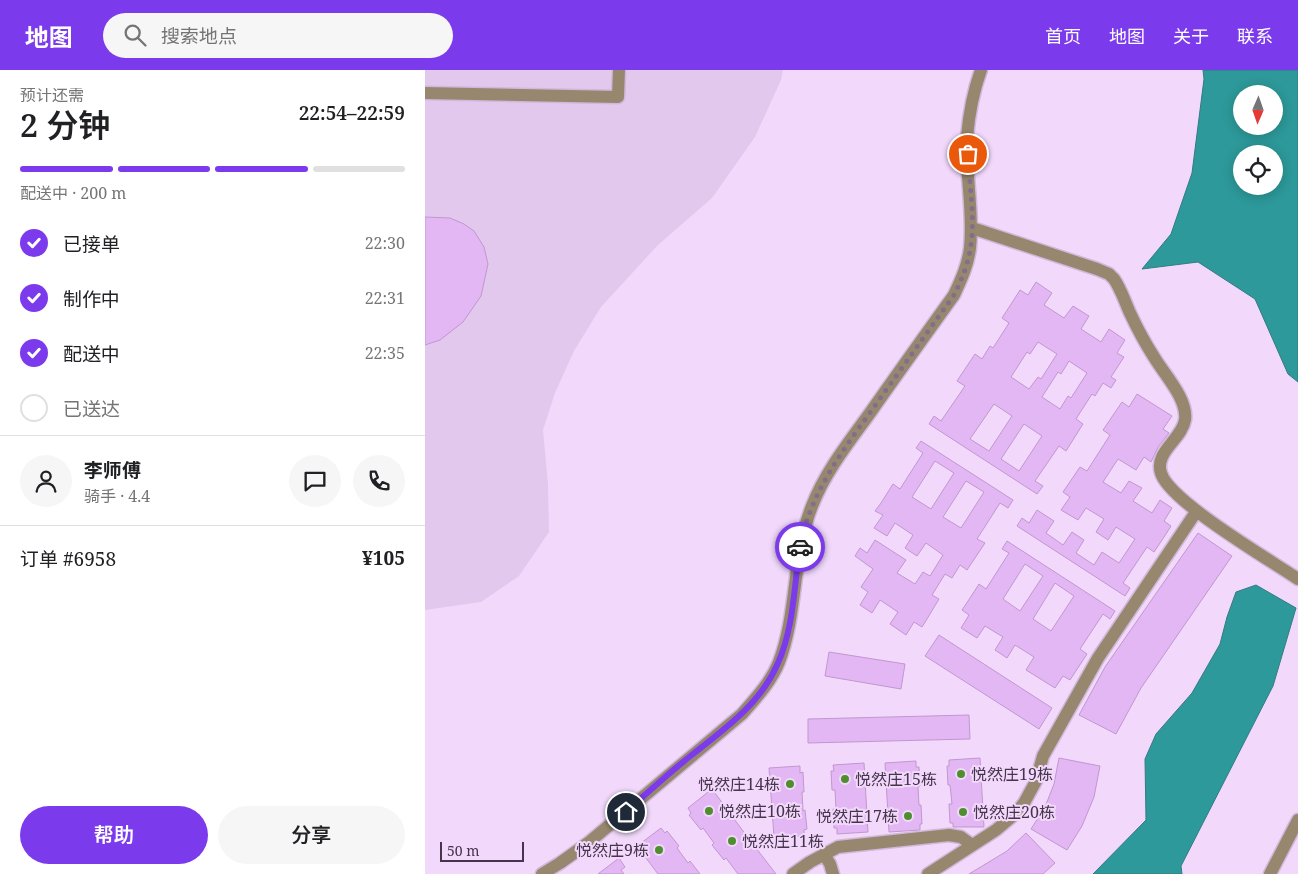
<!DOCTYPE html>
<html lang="zh">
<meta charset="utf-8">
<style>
body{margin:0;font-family:"Noto Serif","Noto Sans SC",serif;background:#f6f6f6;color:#202124;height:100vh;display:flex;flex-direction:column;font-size:19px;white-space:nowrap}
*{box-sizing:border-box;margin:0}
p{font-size:16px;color:#757577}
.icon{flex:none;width:28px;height:28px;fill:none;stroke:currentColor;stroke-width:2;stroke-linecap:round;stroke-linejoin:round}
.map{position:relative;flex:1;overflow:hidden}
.drawer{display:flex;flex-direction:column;background:#fff;width:425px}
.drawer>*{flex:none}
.needle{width:32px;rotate:182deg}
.buttons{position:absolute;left:808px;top:15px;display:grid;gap:10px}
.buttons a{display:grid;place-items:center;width:50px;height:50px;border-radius:50%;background:#fff;box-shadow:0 2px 12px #0003;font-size:25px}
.scale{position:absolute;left:15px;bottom:12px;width:84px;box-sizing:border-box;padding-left:5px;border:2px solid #45344c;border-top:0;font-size:14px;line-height:18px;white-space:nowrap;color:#45344c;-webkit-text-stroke:4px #f2d9fc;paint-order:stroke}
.pin{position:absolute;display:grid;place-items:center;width:42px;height:42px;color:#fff;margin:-21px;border:2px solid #fff;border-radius:50%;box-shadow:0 1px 5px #0007}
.courier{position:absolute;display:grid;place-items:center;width:50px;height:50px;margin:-25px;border:4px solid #7c3aed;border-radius:50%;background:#fff;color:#222;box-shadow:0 1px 6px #0007}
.overview em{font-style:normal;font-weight:600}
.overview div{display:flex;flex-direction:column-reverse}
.overview{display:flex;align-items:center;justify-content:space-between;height:85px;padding:0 20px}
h1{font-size:32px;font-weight:600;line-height:38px}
.bar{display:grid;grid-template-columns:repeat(4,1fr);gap:8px 5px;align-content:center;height:60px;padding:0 20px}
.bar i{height:6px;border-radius:4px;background:#e0e0e0}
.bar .on{background:#7c3aed}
.bar p{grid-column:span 4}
.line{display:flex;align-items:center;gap:12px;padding:0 20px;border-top:1px solid #e0e0e0}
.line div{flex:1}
.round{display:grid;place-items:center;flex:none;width:52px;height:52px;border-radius:26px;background:#f6f6f6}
ol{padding:0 20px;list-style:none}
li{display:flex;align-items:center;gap:15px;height:55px}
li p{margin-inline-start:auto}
li .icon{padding:5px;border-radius:50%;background:#7c3aed;color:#fff;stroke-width:4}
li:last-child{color:#757577}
li i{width:28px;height:28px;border:2px solid #e0e0e0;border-radius:50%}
.action{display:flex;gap:10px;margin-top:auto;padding:10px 20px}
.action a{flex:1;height:58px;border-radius:30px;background:#7c3aed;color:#fff;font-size:20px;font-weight:600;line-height:58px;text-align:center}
.action a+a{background:#f6f6f6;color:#202124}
header{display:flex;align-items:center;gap:30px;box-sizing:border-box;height:70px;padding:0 25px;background:#7c3aed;color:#fff}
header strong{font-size:24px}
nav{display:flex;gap:28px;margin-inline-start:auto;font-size:18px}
.search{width:350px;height:45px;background:#f6f6f6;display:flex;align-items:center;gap:12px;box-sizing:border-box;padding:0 18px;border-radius:28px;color:#757577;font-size:19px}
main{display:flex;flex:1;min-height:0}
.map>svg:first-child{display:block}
.built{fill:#e3c8ed}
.water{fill:#2d999a;stroke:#347b83;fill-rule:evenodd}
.building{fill:#e3b7f3;stroke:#c097cf;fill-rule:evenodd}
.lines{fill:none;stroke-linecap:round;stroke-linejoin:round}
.minor-casing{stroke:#cfb8d9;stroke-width:15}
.minor{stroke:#98876f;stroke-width:12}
.done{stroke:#826e8a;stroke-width:5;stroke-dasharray:0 9}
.route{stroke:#7c3aed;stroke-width:6}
.poi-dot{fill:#4f8e2f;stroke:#f2d9fc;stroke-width:2}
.labels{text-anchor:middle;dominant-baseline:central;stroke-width:4;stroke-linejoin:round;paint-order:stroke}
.poi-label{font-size:16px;fill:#45344c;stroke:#f2d9fc;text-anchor:start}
</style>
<header>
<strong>地图</strong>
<div class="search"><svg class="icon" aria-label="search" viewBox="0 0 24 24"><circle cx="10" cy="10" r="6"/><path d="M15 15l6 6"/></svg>搜索地点</div>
<nav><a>首页</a><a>地图</a><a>关于</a><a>联系</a></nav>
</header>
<main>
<section class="drawer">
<div class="overview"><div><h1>2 分钟</h1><p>预计还需</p></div><em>22:54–22:59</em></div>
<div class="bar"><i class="on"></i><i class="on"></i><i class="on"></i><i></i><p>配送中 · 200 m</p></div>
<ol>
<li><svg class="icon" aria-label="check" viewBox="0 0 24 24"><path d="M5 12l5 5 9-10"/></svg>已接单<p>22:30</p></li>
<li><svg class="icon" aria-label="check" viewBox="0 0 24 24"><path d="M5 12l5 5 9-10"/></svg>制作中<p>22:31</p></li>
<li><svg class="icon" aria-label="check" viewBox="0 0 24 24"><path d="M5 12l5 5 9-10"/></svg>配送中<p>22:35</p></li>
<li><i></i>已送达</li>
</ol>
<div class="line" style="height:90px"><a class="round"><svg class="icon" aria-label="person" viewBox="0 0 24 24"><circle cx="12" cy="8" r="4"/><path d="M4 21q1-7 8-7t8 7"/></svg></a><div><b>李师傅</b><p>骑手 · 4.4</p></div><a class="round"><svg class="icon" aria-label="chat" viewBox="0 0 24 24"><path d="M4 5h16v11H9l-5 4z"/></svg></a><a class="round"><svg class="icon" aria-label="phone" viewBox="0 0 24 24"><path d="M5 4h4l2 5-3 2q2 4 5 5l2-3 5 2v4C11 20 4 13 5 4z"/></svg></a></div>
<div class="line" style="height:65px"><div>订单 #6958</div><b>¥105</b></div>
<div class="action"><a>帮助</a><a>分享</a></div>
</section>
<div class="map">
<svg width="873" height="804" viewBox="0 0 873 804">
<rect width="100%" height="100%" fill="#f2d9fc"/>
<path class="built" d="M0,0H358L356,10L330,67L287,128L233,175L176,237L149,281L130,323L118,360L123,414L124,462L94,506L56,532L0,540Z"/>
<path class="water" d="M778,0H873V312L863,304L830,229L773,192L717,199L746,164L767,103L779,9ZM816,24H849V56H816ZM816,84H849V116H816Z
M831,515L871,538L848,616L756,796L757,804H668L721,750L720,689L731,664L767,623L795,574L802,547L811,522Z"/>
<path class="building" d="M0,147L25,148L39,154L49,161L59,177L63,194L56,226L38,252L15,270L0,275Z
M611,212L627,223L619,235L639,248L648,236L664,246L656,259L676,272L684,259L700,270L692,283L699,287L686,307L691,310L686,318L678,313L670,326L667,324L651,349L658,354L641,381L634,376L610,411L618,416L612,424L504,354L509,346L516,351L540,316L532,311L550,284L557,289L565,276L568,278L584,253L577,248L590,228L595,220L603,225ZM613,272L632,284L616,309L613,307L604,319L586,307L602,282L605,284ZM644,291L662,303L646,328L643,326L635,339L617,327L633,302L636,304ZM569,334L587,346L564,381L545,369ZM599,354L617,366L594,401L576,389Z
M712,324L747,346L738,359L744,363L733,377L726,392L719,387L711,400L693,389L678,412L696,423L704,411L717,418L708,431L727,443L735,430L747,438L739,451L746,456L741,464L729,482L722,477L698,513L705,518L700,526L592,456L597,448L604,453L612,440L629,451L621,463L638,475L647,462L659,470L651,483L669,495L677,482L694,493L710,469L691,457L683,470L671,462L679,449L661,438L653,450L636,440L645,427L638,422L655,397L662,401L685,365L678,360L697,332L704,337Z
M496,371L588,430L583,438L575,433L552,469L560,473L542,500L535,495L527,508L520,504L507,525L514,529L502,549L497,557L489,552L481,565L465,554L473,542L455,530L447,543L435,535L443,522L436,517L448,499L430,486L435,478L442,483L450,470L481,490L472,503L490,514L498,502L505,506L518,485L501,473L492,486L480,478L488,465L470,453L462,466L449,458L458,445L450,441L456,433L468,414L475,419L498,383L491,378ZM510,391L529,403L506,439L487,427ZM541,411L559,422L536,458L518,447Z
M773,463L807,486L716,618L691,664L654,645L680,597Z
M582,471L690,541L685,549L678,544L655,579L662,584L645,610L638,606L630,618L601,600L609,587L590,575L582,588L570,580L578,567L560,556L552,568L536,558L544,545L537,540L547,525L554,514L561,519L584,483L577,479ZM600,494L618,506L595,541L578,529ZM630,513L649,526L626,561L608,549Z
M514,565L627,638L614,659L500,586Z
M404,582L480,594L476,619L400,606Z
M544,645L545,669L383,673V649Z
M555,688L559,757H528V753H525L524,734H527L525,715H523L522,696H524V690Z
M634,688L675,696L669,727L657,756L642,780L606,759L620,737L629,714Z
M491,691V697H494L495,716L493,717L494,735H496L497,754H495V760L464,762L460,693Z
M439,693L443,762L412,764V758H409L408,739H411L410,720H407L406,701H409L408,695Z
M375,696V703L378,702L379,722H377L378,741L380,740L382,759L379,760V766L349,767L344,698Z
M287,719L321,765L351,804H313L301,788L299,790L287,775L289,773L278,758L276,760L264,745L266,743L263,738Z
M236,758L240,763L242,761L254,776L252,778L263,793L265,791L275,804H233L212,776Z
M601,763L630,793L618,804H544L582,781Z
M194,788L200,797L196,800L199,804H173Z"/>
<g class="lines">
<g class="minor-casing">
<path id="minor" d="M0,23L193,27L194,0
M547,158L672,199L684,204L689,209C696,219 700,232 705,243C712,258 720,273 729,287C739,304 763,329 760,350C757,369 729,382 736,403C744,431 845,490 873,509
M399,784L405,794L408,804
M117,804L135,793L163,773L317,644C331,628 346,612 354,592C373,542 367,486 387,436C400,402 424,372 445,343C473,303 501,264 529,225C536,210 543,195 545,178C549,141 540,104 542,67C544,44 548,22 556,0
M368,804L385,792L413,777L524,765L536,767L547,775
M503,804L571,760L591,743L599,733L611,711L618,686L673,588L771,442
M845,804L873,750"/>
</g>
<use href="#minor" class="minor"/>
</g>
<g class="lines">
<path class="done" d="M375,477C385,421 422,375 454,330C479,295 504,260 529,225C536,211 542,197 545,181C551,150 544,115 543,84"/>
<path class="route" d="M201,742C223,722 245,702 268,684C301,658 336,633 353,593C369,557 369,515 375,477"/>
</g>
<g class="poi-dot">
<circle cx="536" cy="704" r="5"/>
<circle cx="420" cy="709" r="5"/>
<circle cx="365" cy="714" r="5"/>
<circle cx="284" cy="741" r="5"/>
<circle cx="538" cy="742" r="5"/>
<circle cx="483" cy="746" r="5"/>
<circle cx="307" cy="771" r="5"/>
<circle cx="234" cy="780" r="5"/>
</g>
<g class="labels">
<g class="poi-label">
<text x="546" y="704">悦然庄19栋</text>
<text x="430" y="709">悦然庄15栋</text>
<text x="355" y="714" text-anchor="end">悦然庄14栋</text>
<text x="294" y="741">悦然庄10栋</text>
<text x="548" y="742">悦然庄20栋</text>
<text x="473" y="746" text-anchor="end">悦然庄17栋</text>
<text x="317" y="771">悦然庄11栋</text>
<text x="224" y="780" text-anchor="end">悦然庄9栋</text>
</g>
</g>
</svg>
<div class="buttons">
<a><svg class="needle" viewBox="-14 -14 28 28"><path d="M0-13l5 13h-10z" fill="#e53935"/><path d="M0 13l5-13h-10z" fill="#757577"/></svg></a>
<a><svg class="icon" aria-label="locate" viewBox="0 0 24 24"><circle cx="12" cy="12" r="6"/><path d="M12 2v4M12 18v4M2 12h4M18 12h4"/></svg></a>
</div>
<div class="scale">50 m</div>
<div class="pin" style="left:543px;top:84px;background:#ea580c"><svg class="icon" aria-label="bag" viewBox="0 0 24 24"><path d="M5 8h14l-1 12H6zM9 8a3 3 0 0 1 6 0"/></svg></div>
<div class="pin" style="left:201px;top:742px;background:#1f2937"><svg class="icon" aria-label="home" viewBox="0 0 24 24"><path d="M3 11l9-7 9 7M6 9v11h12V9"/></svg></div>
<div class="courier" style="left:375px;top:477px"><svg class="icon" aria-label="car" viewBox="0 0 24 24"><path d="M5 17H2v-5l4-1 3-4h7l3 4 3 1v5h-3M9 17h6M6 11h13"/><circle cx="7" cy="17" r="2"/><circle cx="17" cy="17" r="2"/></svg></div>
</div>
</main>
